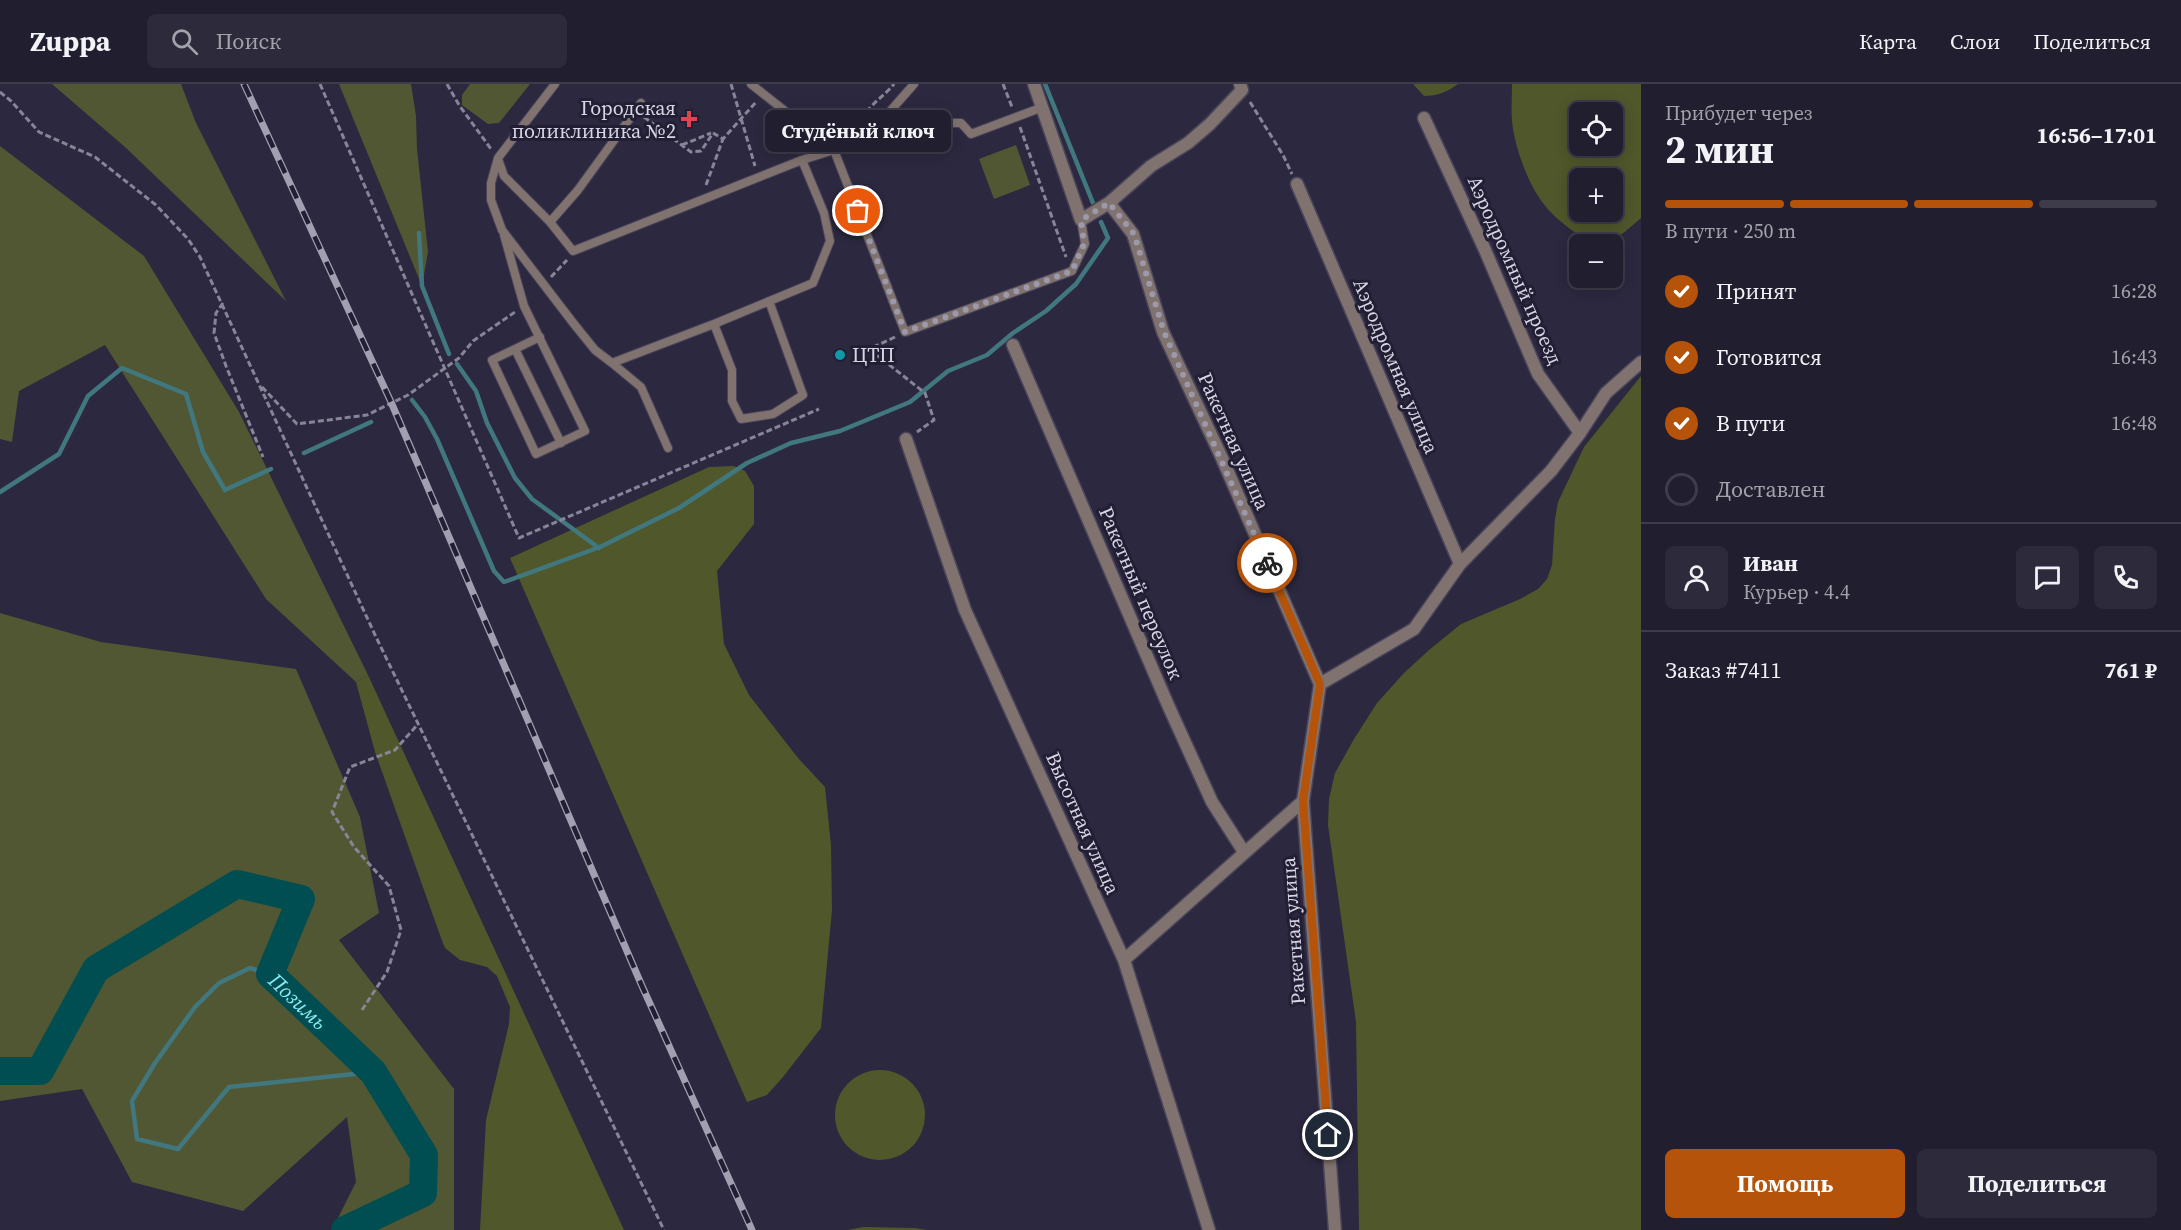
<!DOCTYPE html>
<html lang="ru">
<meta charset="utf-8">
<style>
body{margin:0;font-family:"Source Serif 4",serif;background:#2d2b3b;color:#f1f3f6;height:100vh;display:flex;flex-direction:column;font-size:22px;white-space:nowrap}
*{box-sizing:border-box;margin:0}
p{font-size:20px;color:#a2a2aa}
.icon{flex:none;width:33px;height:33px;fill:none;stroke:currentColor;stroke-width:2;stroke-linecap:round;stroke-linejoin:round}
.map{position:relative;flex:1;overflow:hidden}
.details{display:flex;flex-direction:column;background:#211e2f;width:540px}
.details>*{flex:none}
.buttons{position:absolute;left:1569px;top:18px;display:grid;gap:12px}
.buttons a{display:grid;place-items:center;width:54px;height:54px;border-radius:9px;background:#211e2f;box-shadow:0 3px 15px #0003,0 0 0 2px #3e3c4b;font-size:30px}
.pin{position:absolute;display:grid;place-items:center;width:51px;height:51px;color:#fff;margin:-26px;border:3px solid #fff;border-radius:50%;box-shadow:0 2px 6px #0007}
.courier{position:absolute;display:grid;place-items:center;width:60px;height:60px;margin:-30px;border:4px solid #b45309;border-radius:50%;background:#fff;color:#222;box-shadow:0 2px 8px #0007}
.bubble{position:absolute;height:42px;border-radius:9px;background:#211e2f;box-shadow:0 3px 15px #0003,0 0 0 2px #3e3c4b;font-size:20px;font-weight:700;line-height:42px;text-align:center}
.headline em{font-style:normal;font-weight:700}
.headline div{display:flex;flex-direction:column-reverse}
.headline{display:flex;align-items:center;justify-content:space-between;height:102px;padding:0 24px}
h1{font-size:39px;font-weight:700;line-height:45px}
.bar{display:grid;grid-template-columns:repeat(4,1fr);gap:9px 6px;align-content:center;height:72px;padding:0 24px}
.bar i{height:8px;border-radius:4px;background:#3e3c4b}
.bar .active{background:#b45309}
.bar p{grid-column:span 4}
.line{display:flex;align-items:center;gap:15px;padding:0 24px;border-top:2px solid #3e3c4b}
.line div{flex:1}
.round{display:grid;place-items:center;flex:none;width:63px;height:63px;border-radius:9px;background:#2d2b3b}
ol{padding:0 24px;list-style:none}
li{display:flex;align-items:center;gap:18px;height:66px}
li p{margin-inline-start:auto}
li .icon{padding:6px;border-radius:50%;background:#b45309;color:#fff;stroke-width:4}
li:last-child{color:#a2a2aa}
li i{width:33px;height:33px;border:3px solid #3e3c4b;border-radius:50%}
.button{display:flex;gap:12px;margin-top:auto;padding:12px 24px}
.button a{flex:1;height:69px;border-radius:9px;background:#b45309;color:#fff;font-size:24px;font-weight:700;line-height:69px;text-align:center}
.button a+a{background:#2d2b3b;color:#f1f3f6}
header{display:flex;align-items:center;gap:36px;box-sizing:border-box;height:84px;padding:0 30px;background:#211e2f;border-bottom:2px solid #3e3c4b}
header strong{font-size:28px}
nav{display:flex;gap:33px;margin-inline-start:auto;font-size:21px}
.search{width:420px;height:54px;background:#2d2b3b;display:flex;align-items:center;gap:15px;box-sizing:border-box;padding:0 21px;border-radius:9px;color:#a2a2aa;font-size:22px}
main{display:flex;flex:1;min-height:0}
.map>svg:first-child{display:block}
.green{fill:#515732}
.forest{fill:#50572b;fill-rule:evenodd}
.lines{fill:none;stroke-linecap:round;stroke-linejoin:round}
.stream{stroke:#41777e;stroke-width:4.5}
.river{stroke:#004e52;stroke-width:28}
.lane-casing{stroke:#48445a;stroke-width:10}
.street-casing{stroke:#48445a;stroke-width:15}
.path{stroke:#888598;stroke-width:3;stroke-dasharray:6 3;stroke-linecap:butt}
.lane{stroke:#80726e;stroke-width:8}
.street{stroke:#80726e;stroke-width:12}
.rail-casing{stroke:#a29fb1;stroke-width:7}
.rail{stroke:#221f35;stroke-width:4.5;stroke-dasharray:14;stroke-linecap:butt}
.done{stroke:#9c99ab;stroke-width:6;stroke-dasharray:0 10.8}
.route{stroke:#b45309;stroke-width:8}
.health-dot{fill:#e0444e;stroke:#221f35;stroke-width:2}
.culture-dot{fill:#0f9aa8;stroke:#221f35;stroke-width:2}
.labels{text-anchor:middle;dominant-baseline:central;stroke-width:6;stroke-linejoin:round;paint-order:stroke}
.poi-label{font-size:20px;fill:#d8d6e5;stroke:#221f35;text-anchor:end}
.street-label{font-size:20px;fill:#d8d6e5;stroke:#221f35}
.water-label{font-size:21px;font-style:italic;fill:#86ebf3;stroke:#221f35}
</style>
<header>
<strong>Zuppa</strong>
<div class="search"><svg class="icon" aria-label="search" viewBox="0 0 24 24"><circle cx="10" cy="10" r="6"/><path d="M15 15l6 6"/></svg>Поиск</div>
<nav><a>Карта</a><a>Слои</a><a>Поделиться</a></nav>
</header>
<main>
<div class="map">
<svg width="1641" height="1146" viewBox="0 0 1641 1146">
<rect width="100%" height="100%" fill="#2c283f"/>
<path class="green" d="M52,0H181L196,39L286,217L125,63Z
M339,0H411L416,32L417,65L428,168L422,202Z
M470,0H530L499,39L488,40L462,21V11Z
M1016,61L1030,101L994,115L979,75Z
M0,62L144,172L239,328L368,591L356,598L266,515L105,261L19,307L12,358L0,355Z
M0,529L101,558L296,585L360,733L379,829L339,856L454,1005V1146H332L356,1098L347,1033L243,1127L132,1098L82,1005L0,1017Z"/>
<path class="forest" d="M1413,0H1458C1447,8 1438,12 1424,12Z
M1512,0H1641V134C1630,143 1620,154 1607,158C1594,162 1583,155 1573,147C1562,139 1551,130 1543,119C1528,100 1514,61 1512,37C1511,25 1512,12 1512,0ZM1580,28H1612V62H1580ZM1580,94H1612V128H1580Z
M1641,292V1146H1359L1356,938L1328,741L1329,715L1335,689L1354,655L1377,619L1404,589L1429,566L1461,540L1520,515L1538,505L1547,495L1552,481L1555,435L1558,418L1584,363Z
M734,382L745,387L754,402V440L717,487L724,560L749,611L798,674L825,703L831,761L832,826L821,944L783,993L767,1011L747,1018L510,474L709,383Z
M368,591L624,1146H480L486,1036L509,940L510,923L497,892L487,883L460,876L445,864L441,854L375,668L356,598Z
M835 1031a45 45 0 1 1 90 0a45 45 0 1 1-90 0Z
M863,1143L915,1144L927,1146H848Z"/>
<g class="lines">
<path class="stream" d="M1045,0L1093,119
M419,149L422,202L449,270
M457,280L476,307L487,339L515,394L532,415L599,464
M412,316L425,333L437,355L494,487L504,498L600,463L679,424L747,379L791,359L840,347L910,318L948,287L987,271L1013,249L1046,227L1076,200L1108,154L1101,138
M304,369L371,338
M0,408L59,370L88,312L122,284L186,310L203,368L225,406L271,385
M270,890L250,884L219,899L195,923L155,979L132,1017L137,1055L178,1065L229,1003L373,988"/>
<path class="river" id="s1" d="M0,987H40L96,885L237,800L301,815L270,890L373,988L424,1071L423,1109L345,1146"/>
<g class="lane-casing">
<path id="lane" d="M555,0L498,74L491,99V116L502,146L574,240L595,266L612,279L714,240L813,199L830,157L824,129L802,76
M751,0L834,66L905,248L1072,187L1085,160L1081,136
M888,29L912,49L945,39H961L971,50L1043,23
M498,75L504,92L550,138L573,167L802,76L834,66L871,49L914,0
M550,138L578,106L641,19
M504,151L524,222L585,347L536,370L492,276L540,253
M714,240L732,286V317L741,335L773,330L803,311L769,217
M515,265L561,359
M612,279L641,303L668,364"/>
</g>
<g class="street-casing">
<path id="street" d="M1034,0L1081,136L1109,119L1133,150L1163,248L1221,372L1320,600L1303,717L1335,1146
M1424,34L1485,166L1538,290L1580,349
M1297,100L1460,480
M1109,119L1151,82L1188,59L1210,40L1242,6L1240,0
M1013,261L1168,621L1212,718L1244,768
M906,355L965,526L1124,876L1209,1146
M1320,600L1414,545L1460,480L1551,387L1580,349L1606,309L1641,278
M1124,876L1303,717"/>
</g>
<path class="path" d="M320,0L519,454L819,325
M447,0L459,21L491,65
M731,0L755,82
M1003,0L1012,23
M0,8L11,17L39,48L95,73L156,121L188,155L200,173L376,553L664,1146
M1250,18L1283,71L1292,90
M644,33L691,68L701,67L713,49
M1020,43L1066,173
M859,44C862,25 883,14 894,0
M713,49L723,55L756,18
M682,61L711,49
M706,101L723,55
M551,193L567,176
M223,219L216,229L214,249L226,282L263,373
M895,253L869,265L925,309L934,336L917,348
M262,303L297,340L367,331L408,311L459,274L473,257L515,228
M362,926L387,888L401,846L389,802L354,763L332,728L350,683L395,666L419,639"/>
<use href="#lane" class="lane"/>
<use href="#street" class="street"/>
<g class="rail-casing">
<path id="rail" d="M244,0L391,318L642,902L752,1146"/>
</g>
<use href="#rail" class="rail"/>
</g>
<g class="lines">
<path class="done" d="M858,127L905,248L1072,187L1084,160L1081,136L1109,119L1134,150L1164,248L1267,479"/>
<path class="route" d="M1267,479L1320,600L1303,717L1328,1051"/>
</g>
<path class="health-dot" d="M686 26h6v6h6v6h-6v6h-6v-6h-6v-6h6z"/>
<circle class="culture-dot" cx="840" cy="271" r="6"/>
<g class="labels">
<g class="poi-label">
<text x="676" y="24">Городская<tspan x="676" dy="23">поликлиника №2</tspan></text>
<text x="852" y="271" text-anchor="start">ЦТП</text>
</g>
<g class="street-label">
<text transform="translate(1515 186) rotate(66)">Аэродромный проезд</text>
<text transform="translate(1396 282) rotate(67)">Аэродромная улица</text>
<text transform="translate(1234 357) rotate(66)">Ракетная улица</text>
<text transform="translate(1141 509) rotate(67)">Ракетный переулок</text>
<text transform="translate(1083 739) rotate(66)">Высотная улица</text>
<text transform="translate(1293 847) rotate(-94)">Ракетная улица</text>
</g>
<g class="water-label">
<text stroke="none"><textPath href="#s1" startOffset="507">Позимь</textPath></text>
</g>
</g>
</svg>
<div class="buttons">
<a><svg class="icon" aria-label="locate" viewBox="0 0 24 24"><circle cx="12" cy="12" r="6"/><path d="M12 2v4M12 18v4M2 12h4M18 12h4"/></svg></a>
<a>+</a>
<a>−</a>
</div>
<div class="pin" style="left:858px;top:127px;background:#ea580c"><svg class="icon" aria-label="bag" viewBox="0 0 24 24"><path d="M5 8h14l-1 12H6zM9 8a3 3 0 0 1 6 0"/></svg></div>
<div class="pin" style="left:1328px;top:1051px;background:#1f2937"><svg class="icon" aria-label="home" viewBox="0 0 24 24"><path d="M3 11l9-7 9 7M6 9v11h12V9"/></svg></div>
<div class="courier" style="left:1267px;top:479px"><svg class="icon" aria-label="bike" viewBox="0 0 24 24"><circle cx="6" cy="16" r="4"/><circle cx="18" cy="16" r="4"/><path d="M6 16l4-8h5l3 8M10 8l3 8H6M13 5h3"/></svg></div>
<div class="bubble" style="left:765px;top:26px;width:186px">Студёный ключ</div>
</div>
<section class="details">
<div class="headline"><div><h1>2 мин</h1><p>Прибудет через</p></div><em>16:56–17:01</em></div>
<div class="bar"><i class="active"></i><i class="active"></i><i class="active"></i><i></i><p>В пути · 250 m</p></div>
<ol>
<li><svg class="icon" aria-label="check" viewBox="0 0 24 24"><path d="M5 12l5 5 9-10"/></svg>Принят<p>16:28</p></li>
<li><svg class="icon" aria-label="check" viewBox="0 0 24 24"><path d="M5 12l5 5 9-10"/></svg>Готовится<p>16:43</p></li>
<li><svg class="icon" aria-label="check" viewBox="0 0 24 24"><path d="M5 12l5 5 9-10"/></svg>В пути<p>16:48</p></li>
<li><i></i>Доставлен</li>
</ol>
<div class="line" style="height:108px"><a class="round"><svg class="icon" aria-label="person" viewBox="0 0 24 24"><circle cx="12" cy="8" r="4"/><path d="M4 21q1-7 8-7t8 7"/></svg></a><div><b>Иван</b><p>Курьер · 4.4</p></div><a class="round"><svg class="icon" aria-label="chat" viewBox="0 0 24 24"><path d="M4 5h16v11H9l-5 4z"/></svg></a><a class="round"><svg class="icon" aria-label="phone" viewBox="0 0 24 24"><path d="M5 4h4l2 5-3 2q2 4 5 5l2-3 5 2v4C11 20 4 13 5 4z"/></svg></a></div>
<div class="line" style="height:78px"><div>Заказ #7411</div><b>761 ₽</b></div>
<div class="button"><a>Помощь</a><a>Поделиться</a></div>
</section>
</main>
